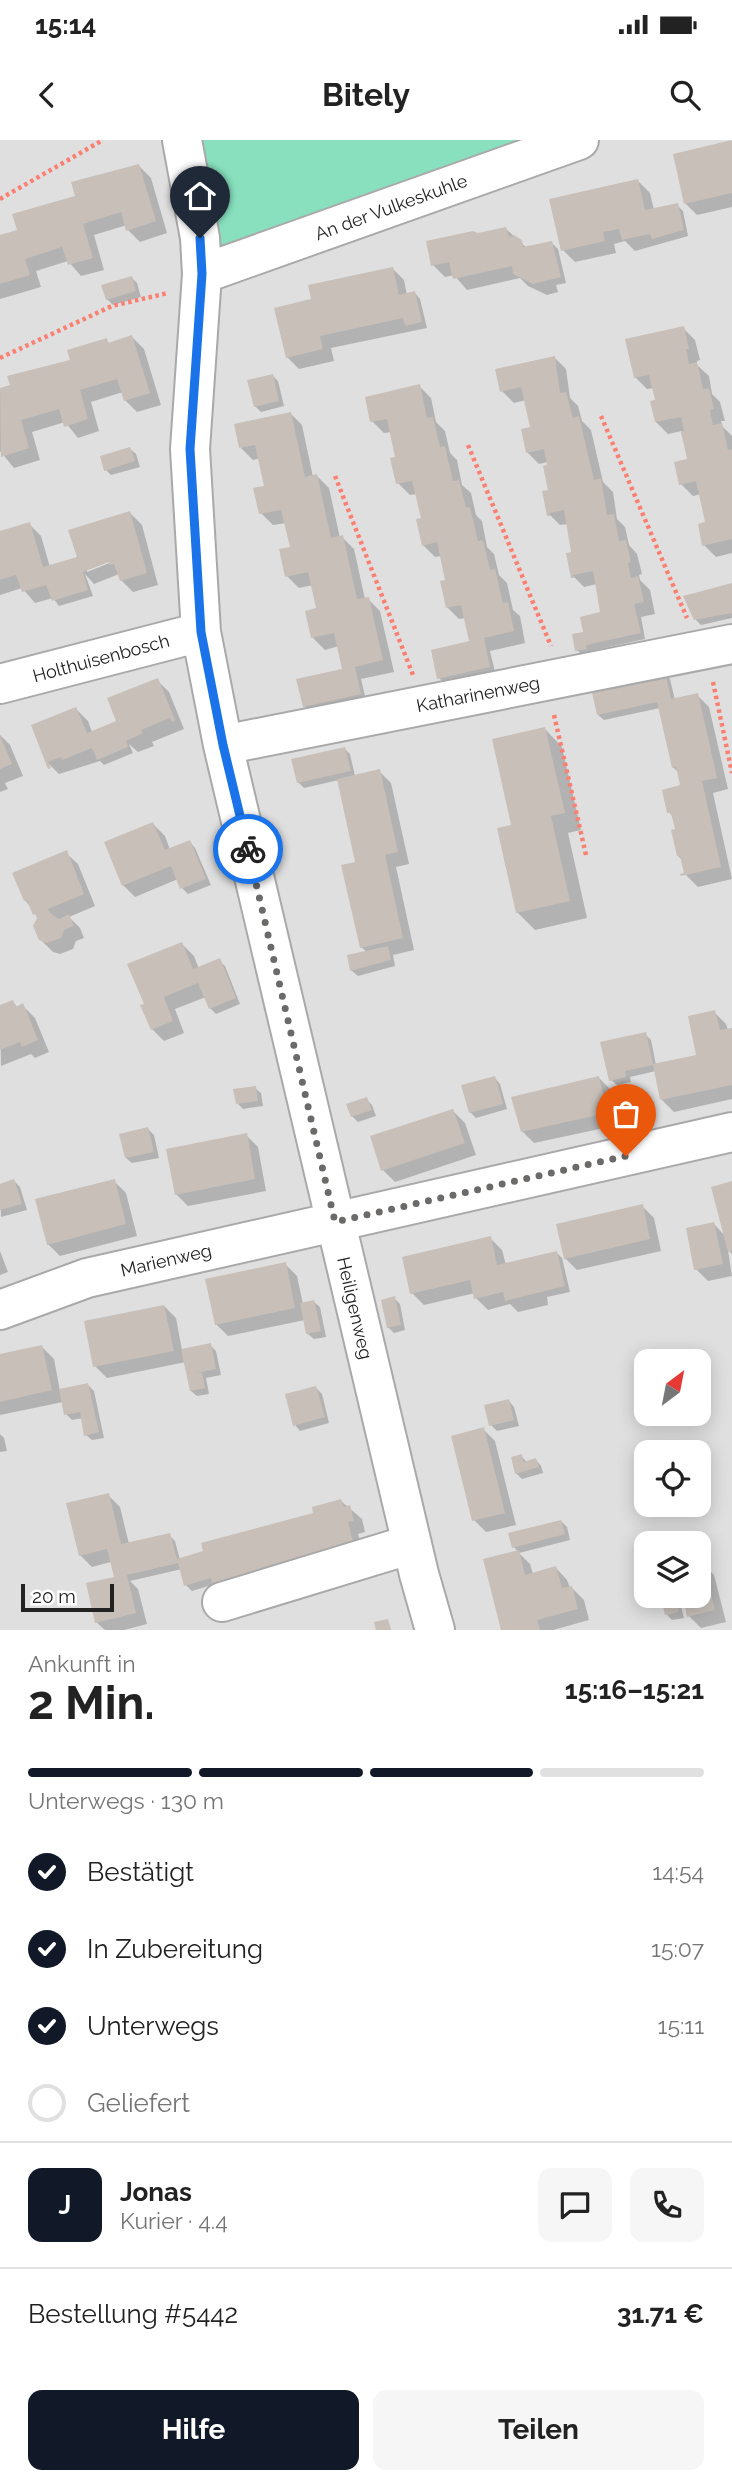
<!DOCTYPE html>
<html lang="de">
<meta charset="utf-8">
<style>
body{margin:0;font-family:Raleway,sans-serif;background:#f6f6f6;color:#222;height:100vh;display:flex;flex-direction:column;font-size:26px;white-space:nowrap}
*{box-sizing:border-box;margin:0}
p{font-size:23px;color:#767676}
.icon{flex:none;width:38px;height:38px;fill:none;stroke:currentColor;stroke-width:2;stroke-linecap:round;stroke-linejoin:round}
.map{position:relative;height:1490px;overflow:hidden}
.side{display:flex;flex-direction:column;background:#fff;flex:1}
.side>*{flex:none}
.needle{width:46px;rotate:32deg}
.tools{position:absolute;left:634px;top:1209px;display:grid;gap:14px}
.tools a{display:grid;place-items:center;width:77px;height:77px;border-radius:14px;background:#fff;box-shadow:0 4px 18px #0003;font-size:35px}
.scale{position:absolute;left:21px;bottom:18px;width:93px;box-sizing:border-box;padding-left:7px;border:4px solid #222;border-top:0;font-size:19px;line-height:24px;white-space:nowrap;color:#222;-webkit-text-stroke:5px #fff;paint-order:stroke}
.pin{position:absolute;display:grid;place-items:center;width:60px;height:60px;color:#fff;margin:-72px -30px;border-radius:50% 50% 50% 0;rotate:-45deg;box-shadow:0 0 7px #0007}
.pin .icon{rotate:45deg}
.courier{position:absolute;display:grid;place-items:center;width:70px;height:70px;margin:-35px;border:5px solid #1a73e8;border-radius:50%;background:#fff;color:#222;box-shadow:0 2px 9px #0007}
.head em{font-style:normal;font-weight:700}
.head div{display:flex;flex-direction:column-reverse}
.head{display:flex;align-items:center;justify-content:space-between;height:119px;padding:0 28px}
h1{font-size:46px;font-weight:700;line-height:52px}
.bar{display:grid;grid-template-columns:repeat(4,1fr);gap:10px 7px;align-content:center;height:84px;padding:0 28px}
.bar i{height:9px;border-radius:5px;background:#e0e0e0}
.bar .on{background:#111827}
.bar p{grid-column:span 4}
.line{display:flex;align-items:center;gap:18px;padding:0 28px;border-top:2px solid #e0e0e0}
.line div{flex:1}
.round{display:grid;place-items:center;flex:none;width:74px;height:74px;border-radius:14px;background:#f6f6f6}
ol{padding:0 28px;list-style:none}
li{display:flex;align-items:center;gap:21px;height:77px}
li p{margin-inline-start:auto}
li .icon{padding:7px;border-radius:50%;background:#111827;color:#fff;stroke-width:4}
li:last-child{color:#767676}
li i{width:38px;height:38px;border:4px solid #e0e0e0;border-radius:50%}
.cta{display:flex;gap:14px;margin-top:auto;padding:14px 28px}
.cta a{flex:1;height:80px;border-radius:14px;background:#111827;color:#fff;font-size:28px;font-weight:700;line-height:80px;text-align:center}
.cta a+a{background:#f6f6f6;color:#222}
.status{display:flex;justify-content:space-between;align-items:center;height:49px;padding:0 35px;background:#fff;direction:ltr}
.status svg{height:19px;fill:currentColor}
header{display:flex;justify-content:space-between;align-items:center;height:91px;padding:0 28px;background:#fff;font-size:32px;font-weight:700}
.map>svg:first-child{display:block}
.residential{fill:#e0dfdf;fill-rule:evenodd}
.pitch{fill:#88e0be}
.shadow{fill:#0003;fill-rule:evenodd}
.building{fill:#c7bfb8}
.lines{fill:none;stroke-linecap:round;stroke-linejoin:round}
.minor-casing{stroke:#a9a9a9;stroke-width:42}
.path{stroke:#fa8072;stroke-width:4.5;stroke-dasharray:3.5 3.5;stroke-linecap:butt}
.minor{stroke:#fff;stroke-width:38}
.done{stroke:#6b6a68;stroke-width:7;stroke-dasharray:0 12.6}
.route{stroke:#1a73e8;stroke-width:9}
.labels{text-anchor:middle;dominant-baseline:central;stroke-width:6;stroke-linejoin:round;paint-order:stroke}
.street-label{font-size:18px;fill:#222;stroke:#fff}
</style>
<div class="status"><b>15:14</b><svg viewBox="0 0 49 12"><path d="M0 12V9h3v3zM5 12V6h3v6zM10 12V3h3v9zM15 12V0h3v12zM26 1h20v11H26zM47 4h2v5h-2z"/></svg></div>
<header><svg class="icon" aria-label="back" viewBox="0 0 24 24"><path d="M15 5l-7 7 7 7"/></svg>Bitely<svg class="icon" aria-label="search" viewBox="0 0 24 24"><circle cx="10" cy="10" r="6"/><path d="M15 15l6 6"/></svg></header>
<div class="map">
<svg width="732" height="1490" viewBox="0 0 732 1490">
<rect width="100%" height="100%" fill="#f2efe9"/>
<path class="residential" d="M0,0H732V1490H0ZM646,1222H698V1274H646ZM646,1312H698V1365H646ZM646,1404H698V1456H646Z"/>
<path class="pitch" d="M182,0H579L202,134Z"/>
<path class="shadow" d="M732,2V67L697,75L685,63Z
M139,26L151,38L167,93L140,102L128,90L127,85L94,95L104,130L81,136L68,121L36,131L41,147L0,159V97L19,91L77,57Z
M638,41L650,53L654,70L677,65L683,71L688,96L635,111L625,101L614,104L616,113L575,122L563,110Z
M506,89L527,108L552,103L558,109L566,143L556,145L558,152L547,155L528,146L520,138L467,150L454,135L445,137L433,125L478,95Z
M392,128L404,140L407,155L415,153L420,159L427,188L331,208L334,221L299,229L287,217Z
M131,137L137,143L141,157L113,165L107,159Z
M683,188L695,200L700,220L697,221V225L709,236L712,254L720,262L725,281H721L722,286L732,296V413L716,417L704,405L707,383L701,354L693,356L681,344L689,321L682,291L668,294L656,282L657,261L654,248L647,249L635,237Z
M132,197L144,209L161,265L137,272L125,260L123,252L91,262L99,291L78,298L65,282L32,292L40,320L14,328L0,311V250L73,221L106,200L110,204Z
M554,217L566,229L570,258L578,266L582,281L591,290L603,342L613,352L617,379L625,387L629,405L637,414L642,434L639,435L640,440L650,450L655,474L641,477L645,499L591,511L592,514L583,516L577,510L585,493L602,473L597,444L584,447L572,435L573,413L568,384L560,385L548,373L550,351L548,322L539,324L527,312L532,288L526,260L514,263L502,251Z
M273,236L278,241L284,266L261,272L255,266Z
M419,246L431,258L436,282L445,291L450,313L457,320L462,345L471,353L476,375L482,381L487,407L494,414L499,435L507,443L513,470L520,476L525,503L490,511L495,532L444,543L439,538L473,502L466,478L459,479L447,467V441L442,416L435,417L423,405V379L417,354L410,355L398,343L397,318L391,292L384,293L372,281Z
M290,273L302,285L313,337L317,336L329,348L340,398L342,397L354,409L365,459H368L380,471L394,532L361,539L366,560L310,572L304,566L346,530L339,506L325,510L313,498L318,470L313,445L299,448L287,436L292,409L286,383L273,385L261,373L267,347L260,318L253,320L241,308Z
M130,309L136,314L140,327L111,335L106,330Z
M130,373L142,385L158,445L133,452L121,440L119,434L94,444L85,434L93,456L59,466L53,458L35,463L22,448L0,455V393L29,384L41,396L50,427L78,418ZM116,417L117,420L87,432V428Z
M732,445V478L701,485L695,479Z
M664,533L670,539L675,560L697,555L709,567L728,649L713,653L732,739L698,747L686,735L682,720L678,716L674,678L669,672L682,646L680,634L673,627L660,568L604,580L598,575Z
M157,540L169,552L184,589L152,602L154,606L138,612L129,604L133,613L104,625L100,621L59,634L47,622L76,569L88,581L92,592L116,583Z
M545,589L562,607L581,690L568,693L587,778L535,790L517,772L513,686Z
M0,595L10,605L23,636L5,643L8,649L0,652Z
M345,609L350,614L355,636L379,631L391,643L409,724L396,727L414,810L393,815L395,826L358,836L352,831L349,816L367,812L361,807L357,723L339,640L304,648L298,642Z
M153,684L165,696L170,710L190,702L195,708L211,745L188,754L182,748L178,739L135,757L123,745Z
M66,713L78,724L95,766L69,777L80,788L84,798L76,801L73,809L60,814L53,812L40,799L39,778L25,760Z
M182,804L194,816L199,829L219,821L225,826L240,864L216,874L210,868L206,857L175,869L184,893L164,901L152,889Z
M13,862L18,868L23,866L35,878L49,912L35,918L31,914L1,926L0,867Z
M714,872L726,884L728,890L732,889V959L674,972L662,960L656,931L630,937L631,942L617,945L611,940L645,894L651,900L656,925L698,916Z
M495,938L500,944L507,969L476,978L470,972Z
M599,938L611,950L618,985L534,1003L522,991Z
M255,948L261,953L263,966L243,969L238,964Z
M366,959L372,965L376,976L358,982L352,976Z
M453,971L465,983L476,1015L395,1042L383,1030Z
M148,989L154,995L159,1018L132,1023L126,1018Z
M246,995L258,1007L266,1051L188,1066L176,1054Z
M14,1041L20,1047L27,1070L1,1077L0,1045Z
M114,1041L126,1053L137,1096L60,1116L48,1104Z
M732,1043V1114L728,1110L732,1136L708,1141L696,1129L714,1084L725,1096Z
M642,1066L654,1078L661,1111L577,1130L565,1118Z
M490,1098L502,1110L506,1125L557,1113L562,1118L570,1152L547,1157L548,1165L518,1172L510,1164L488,1170L476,1158L475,1153L424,1165L412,1153Z
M0,1111L8,1132L0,1135Z
M285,1124L297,1136L303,1164L314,1162L320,1167L326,1197L314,1199L308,1194L305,1180L228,1196L216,1184Z
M394,1158L400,1164L405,1190L394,1193L388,1187Z
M164,1166L176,1178L182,1210L210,1205L216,1211L221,1235L206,1238L209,1254L197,1256L191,1251L186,1222L107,1238L95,1226Z
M42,1207L54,1219L60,1251L88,1245L94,1251L104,1298L92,1300L86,1295L83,1278L72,1280L66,1274L63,1262L0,1275V1215Z
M316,1248L322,1254L329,1283L300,1291L295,1285Z
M509,1261L514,1267L519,1286L497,1291L491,1285Z
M483,1289L495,1301L516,1385L486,1392L474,1380Z
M0,1294L4,1298L7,1311L0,1312Z
M521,1316L527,1322L536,1320L541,1326L543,1333L522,1339L516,1333Z
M108,1355L120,1367L129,1404L169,1395L175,1401L180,1420L316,1374L341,1361L362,1379L365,1392L358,1394L364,1414L225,1454L215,1444L192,1451L186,1445L182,1429L130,1441L138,1449L147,1484L124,1490H105L96,1482L116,1439L111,1422L92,1427L80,1415Z
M561,1381L567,1387L570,1400L519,1413L530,1424L533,1434L556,1428L567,1440L570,1448H572L584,1460L589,1480L553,1490H503L518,1412L514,1407Z
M702,1423L714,1435L726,1482L701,1488L689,1476L685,1456H698Z
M675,1460L681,1466L684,1478L672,1480L667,1475Z"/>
<path class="building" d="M732,0V53L684,64L673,14Z
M139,24L156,81L126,91L121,72L83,84L93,118L68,125L62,107L25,119L30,135L0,144V95L17,90L12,74L75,56L71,42Z
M638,39L645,70L678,63L684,90L652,99L650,94L622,100L619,89L603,92L605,101L561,111L549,59Z
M506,87L509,97L514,95L522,100L523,107L552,101L561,137L533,144L513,134L512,126L453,139L449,122L431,126L426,101L473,91L478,93Z
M393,127L399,155L415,151L422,182L405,186L403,178L320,196L323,209L286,218L274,168L311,159L308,145Z
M132,136L136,151L106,160L101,145Z
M684,186L689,209H686L689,224L697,222L703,249L709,248L714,269L710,270L713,285L722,283L728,310L732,309V399L702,406L698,384L705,382L696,341L679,345L674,322L687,319L681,292L684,291L681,277L655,282L650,261L655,260L649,235L634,238L625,199Z
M132,195L150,253L124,261L117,239L80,250L88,279L64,287L59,269L21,280L29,308L1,317L0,248L10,245L7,236L70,220L67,210L107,198L108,203Z
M555,216L560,253L566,252L573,278L579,276L594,340L601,338L607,375L614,374L619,401L626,400L631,422L628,423L631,438L638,436L644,462L634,464L641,493L586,505L587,509L575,511L572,494L583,492L580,477L600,472L593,431L573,435L574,438H571L566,413L571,412L564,370L550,373V376H547L542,351L548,350L543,326L547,325L544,309L526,313L521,289L530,287L521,247L500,252L495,229Z
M273,234L279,261L254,267L247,240Z
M420,244L427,278L433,277L440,307L445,306L453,341L459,340L466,368L470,367L478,401L483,400L490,430L495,429L503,463L508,462L514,491L484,498L490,527L437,539L431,510L469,501L461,465L446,468L440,441L445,440L437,402L422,406L416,379L421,378L412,341L396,344L390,318L395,317L387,279L370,282L365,257Z
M291,272L305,337L317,334L331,398L343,395L357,459L369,457L383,520L355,527L361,554L303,567L296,539L342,529L334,493L311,498L305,471L316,468L308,432L285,437L279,409L290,407L281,370L259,374L253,348L264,346L255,305L239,308L234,284Z
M130,307L135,321L104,331L100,316Z
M130,371L147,433L120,441L114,424L110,425L109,422L83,432L88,450L52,461L46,445L22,452L16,435L0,440V391L30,382L43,427L77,417L68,390Z
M732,443V473L694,480L683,456Z
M665,531L671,559L698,553L717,638L702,641L721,727L681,736L680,734L684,733L680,716H677L671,690L675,689L671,673H667L662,650L680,645L676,627L672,628L657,562L597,575L591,548Z
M158,538L175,580L172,582L170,578L141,590L143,593L126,601L128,607L97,620L92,608L62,620L61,617L48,622L51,628L48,629L31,585L76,567L87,593L116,581L107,558Z
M545,587L565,673L551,676L570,761L516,773L497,688L511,685L492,599Z
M0,595L12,624L0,629Z
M345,607L351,631L297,643L291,619Z
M380,629L398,712L385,715L403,798L360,808L341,725L355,722L337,639Z
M153,682L165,710L190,700L206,739L180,749L171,726L122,746L104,702Z
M67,710L84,754L48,769L50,773L59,779L69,774L74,786L64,790L61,798L47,803L39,800L33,786L37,778L35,774L33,775L27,760L24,761L12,733Z
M182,802L193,829L220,818L236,858L209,869L198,843L164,857L173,881L151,890L140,865L144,864L127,824Z
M388,806L391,820L350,831L347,815Z
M13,860L16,867L23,863L38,900L22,907L20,902L0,910V865Z
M715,870L720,890L732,888V945L660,960L653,925L625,931L626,937L609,941L600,902L646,892L653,924L696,915L688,876Z
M495,936L503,964L469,973L461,945Z
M599,936L607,973L521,992L511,957Z
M256,946L258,961L236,964L233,949Z
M367,957L372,970L351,977L346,964Z
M453,969L465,1003L381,1031L370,996Z
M148,987L154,1012L125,1018L119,994Z
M247,993L255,1039L175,1055L166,1009Z
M14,1039L22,1064L0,1070V1044Z
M115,1039L126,1084L47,1105L35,1059Z
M732,1041V1111L728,1112L711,1047Z
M643,1064L650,1099L564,1119L556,1084Z
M714,1082L723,1124L694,1130L686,1088Z
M491,1096L497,1125L557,1111L565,1146L505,1161L503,1152L474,1159L470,1140L410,1154L402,1117Z
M286,1122L295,1168L215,1185L205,1139Z
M395,1156L401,1185L387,1188L381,1160Z
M314,1160L321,1191L306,1194L300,1163Z
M164,1165L174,1211L93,1227L84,1181Z
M211,1203L216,1229L197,1233H202L205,1248L190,1251L181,1209Z
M42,1205L52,1250L0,1262V1214Z
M88,1243L99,1292L84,1296L80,1272L64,1275L59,1249Z
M316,1246L325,1277L293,1286L285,1254Z
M509,1259L514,1280L489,1286L484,1265Z
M484,1287L505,1373L472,1381L451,1296Z
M522,1314L523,1322L536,1318L539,1327L515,1334L511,1317Z
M109,1353L121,1404L170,1393L177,1419L203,1411L201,1403L313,1373L312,1367L341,1359L344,1367L350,1365L354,1381L348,1382L353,1402L212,1443L211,1438L184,1446L178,1423L127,1435L136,1473L95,1483L86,1443L114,1437L107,1409L79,1416L66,1363Z
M561,1380L565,1394L512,1408L508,1393Z
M662,1394L664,1404H646L645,1399Z
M519,1410L525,1435L556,1426L562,1448L572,1446L578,1469L537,1480L540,1490H501L483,1419Z
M703,1421L715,1470L687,1477L683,1456H698V1423Z
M676,1459L679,1472L665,1475L662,1462Z
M388,1479L391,1490H376L374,1482Z"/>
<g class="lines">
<g class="minor-casing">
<path id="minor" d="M182,0L200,98L202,134L190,309L201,492L223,605L419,1434L435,1490
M202,134L579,0
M0,544L201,492
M223,605L732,504
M0,1170L87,1138L732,992
M222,1462L412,1404"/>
</g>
<path class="path" d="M0,59L103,0
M0,218L112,166L168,153
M601,276L687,478
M468,305L551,506
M335,336L413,535
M713,542L732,633
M554,575L586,715"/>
<use href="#minor" class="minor"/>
</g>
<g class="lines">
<path class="done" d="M248,709L335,1082L626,1016"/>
<path class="route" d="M200,98L202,134L190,309L201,492L223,605L248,709"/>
</g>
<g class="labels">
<g class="street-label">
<text transform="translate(391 67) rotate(-20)">An der Vulkeskuhle</text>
<text transform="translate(101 518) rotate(-15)">Holthuisenbosch</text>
<text transform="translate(478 554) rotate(-11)">Katharinenweg</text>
<text transform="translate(166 1120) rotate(-13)">Marienweg</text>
<text transform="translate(355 1168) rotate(77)">Heiligenweg</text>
</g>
</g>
</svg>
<div class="tools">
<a><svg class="needle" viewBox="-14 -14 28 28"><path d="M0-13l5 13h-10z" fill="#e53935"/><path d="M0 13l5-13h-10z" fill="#767676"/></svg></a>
<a><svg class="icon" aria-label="locate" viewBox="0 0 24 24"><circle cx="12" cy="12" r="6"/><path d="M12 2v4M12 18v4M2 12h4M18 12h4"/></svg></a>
<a><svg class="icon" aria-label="layers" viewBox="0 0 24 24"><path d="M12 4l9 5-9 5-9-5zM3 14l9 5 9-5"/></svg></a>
</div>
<div class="scale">20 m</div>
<div class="pin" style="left:626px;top:1016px;background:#ea580c"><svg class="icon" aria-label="bag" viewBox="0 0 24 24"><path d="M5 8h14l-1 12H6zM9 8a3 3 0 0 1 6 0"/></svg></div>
<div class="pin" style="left:200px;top:98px;background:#1f2937"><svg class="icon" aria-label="home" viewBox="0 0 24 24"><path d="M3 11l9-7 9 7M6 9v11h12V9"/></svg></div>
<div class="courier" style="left:248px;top:709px"><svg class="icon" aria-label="bike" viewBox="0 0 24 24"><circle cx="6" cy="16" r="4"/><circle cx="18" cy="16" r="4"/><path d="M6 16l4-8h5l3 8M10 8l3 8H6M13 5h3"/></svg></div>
</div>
<section class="side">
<div class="head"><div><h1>2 Min.</h1><p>Ankunft in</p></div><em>15:16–15:21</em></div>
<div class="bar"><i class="on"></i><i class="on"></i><i class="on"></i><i></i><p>Unterwegs · 130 m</p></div>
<ol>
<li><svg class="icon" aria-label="check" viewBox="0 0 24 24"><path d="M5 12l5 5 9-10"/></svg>Bestätigt<p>14:54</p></li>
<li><svg class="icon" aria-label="check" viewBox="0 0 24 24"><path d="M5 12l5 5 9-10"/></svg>In Zubereitung<p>15:07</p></li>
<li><svg class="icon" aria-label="check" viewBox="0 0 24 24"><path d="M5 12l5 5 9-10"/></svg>Unterwegs<p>15:11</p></li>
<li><i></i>Geliefert</li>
</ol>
<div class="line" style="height:126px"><b class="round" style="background:#111827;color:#fff">J</b><div><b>Jonas</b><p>Kurier · 4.4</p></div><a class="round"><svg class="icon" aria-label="chat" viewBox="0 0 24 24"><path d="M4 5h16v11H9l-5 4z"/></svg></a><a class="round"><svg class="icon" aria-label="phone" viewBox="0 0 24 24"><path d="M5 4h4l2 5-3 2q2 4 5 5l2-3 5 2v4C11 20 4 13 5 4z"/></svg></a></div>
<div class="line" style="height:91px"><div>Bestellung #5442</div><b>31.71 €</b></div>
<div class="cta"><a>Hilfe</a><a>Teilen</a></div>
</section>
